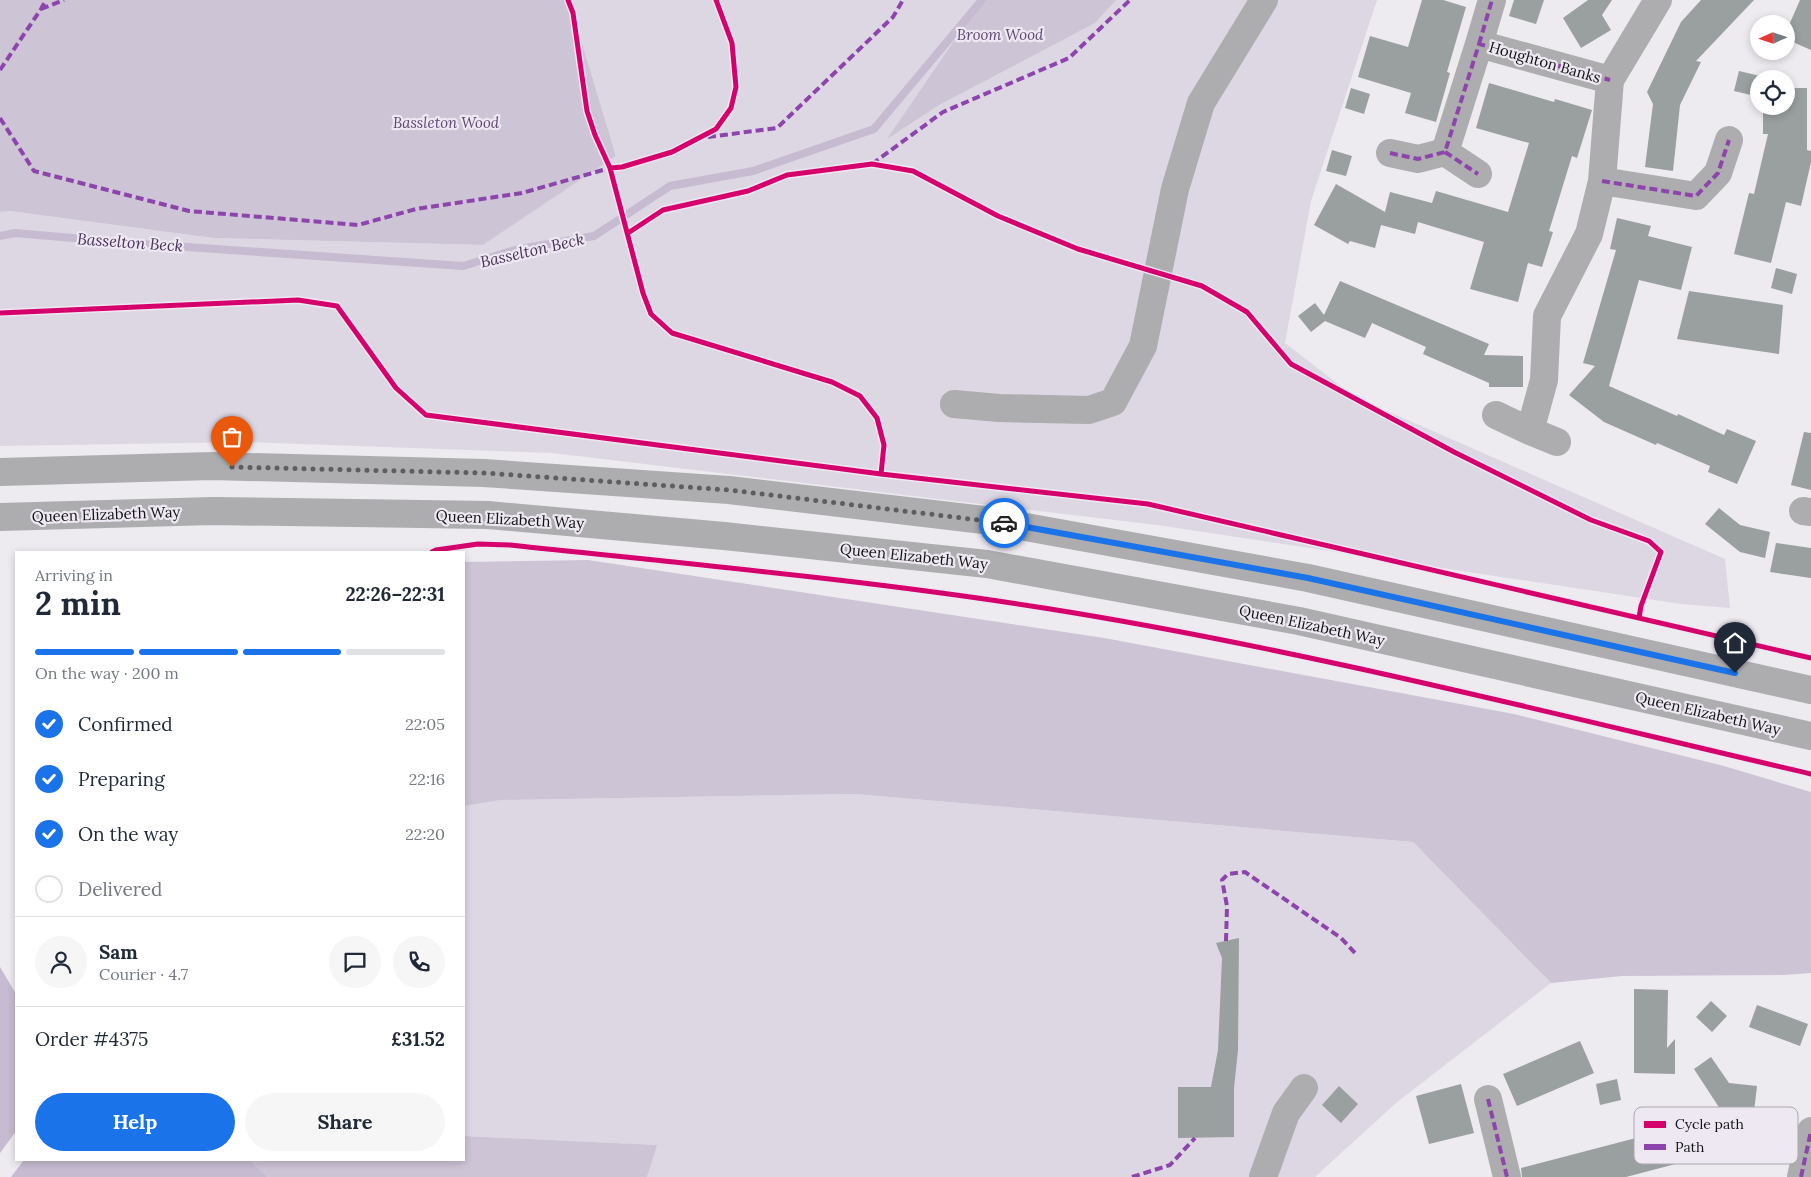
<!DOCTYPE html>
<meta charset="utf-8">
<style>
body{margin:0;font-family:Lora,serif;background:#f6f6f7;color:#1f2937;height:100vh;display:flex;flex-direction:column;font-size:19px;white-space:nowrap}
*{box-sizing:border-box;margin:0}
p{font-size:16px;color:#747a83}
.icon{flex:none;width:28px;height:28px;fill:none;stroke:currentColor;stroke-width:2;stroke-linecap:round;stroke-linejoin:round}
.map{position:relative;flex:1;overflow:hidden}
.drawer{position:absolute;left:15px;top:551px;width:450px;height:610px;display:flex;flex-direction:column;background:#fff;border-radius:0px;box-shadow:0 2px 8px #0003}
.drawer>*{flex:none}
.needle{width:32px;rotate:267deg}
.controls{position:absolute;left:1750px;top:15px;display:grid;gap:10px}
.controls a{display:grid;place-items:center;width:45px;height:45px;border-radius:50%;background:#fff;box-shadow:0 2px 8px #0003;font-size:25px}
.pin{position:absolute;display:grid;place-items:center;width:42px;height:42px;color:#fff;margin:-51px -21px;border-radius:50% 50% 50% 0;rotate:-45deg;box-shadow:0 0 5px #0007}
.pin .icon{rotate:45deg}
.courier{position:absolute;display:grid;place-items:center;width:50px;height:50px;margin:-25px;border:4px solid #1a73e8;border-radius:50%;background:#fff;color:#222;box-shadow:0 1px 6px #0007}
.summary em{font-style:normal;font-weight:700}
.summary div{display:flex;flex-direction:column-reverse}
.summary{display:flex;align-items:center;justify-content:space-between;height:85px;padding:0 20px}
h1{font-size:32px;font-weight:700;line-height:38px}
.bar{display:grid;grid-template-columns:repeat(4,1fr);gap:8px 5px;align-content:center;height:60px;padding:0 20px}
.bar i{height:6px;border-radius:4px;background:#e0e1e3}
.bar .current{background:#1a73e8}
.bar p{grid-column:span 4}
.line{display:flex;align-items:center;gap:12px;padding:0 20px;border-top:1px solid #e0e1e3}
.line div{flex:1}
.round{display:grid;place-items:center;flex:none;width:52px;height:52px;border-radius:26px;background:#f6f6f7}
ol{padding:0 20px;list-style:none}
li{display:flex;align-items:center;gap:15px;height:55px}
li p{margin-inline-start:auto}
li .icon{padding:5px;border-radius:50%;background:#1a73e8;color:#fff;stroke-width:4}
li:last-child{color:#747a83}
li i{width:28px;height:28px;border:2px solid #e0e1e3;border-radius:50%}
.cta{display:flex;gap:10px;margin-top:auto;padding:10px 20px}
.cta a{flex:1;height:58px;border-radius:30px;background:#1a73e8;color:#fff;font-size:20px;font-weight:700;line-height:58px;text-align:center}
.cta a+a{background:#f6f6f7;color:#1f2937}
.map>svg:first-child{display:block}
.green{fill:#ddd7e3}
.forest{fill:#cdc4d5}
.water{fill:#c6bbd0}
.pier{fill:#edeaf0}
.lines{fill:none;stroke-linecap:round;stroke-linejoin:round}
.stream{stroke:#c6bbd0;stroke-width:8}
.building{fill:#9a9fa0}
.minor{stroke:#adacaf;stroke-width:28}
.quiet{stroke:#8e44ad;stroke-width:4;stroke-dasharray:8 4;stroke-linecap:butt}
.cycleway-casing{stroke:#ede8f2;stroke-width:8}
.cycleway{stroke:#d6006c;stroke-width:5}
.done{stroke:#5f5d61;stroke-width:5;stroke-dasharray:0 9}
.route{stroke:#1a73e8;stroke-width:6}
.labels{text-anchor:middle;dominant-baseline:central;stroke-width:4.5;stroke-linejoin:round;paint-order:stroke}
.park-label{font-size:15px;font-style:italic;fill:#5f4872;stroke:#ede8f2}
.street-label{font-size:15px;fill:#121114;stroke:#ede8f2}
.water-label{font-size:16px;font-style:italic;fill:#49315a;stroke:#ede8f2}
.key{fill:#ede8f2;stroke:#aba8af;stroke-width:1}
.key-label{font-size:14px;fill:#121114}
</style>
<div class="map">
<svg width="1811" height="1177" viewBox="0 0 1811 1177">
<rect width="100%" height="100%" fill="#edeaf0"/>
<path class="green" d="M569,0H1377L1311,201L1285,343L1355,397L1725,559L1730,608L1681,604L1157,525L552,453L246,442L0,446V212L10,211L213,238L483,245L616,156Z
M855,794L1413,842L1551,983L1396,1103L1315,1177H647L656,1145L464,1136V806L501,800Z"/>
<path class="forest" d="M0,0H569L616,156L483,245L213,238L10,211L0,212Z
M982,0H1116L1095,23L939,105L887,139Z
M588,560L1104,638L1514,714L1724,766L1811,792V973L1784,975L1622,976L1551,983L1413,842L855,794L501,800L464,806V562Z
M464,1136L657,1145L647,1177H268L250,1160H464Z"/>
<path class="water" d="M0,967L16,994V1160H250L268,1177H0Z"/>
<path class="pier" d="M16,1131V1160H24L11,1177H0V1153Z"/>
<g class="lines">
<path class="stream" d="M0,236L15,233L143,244L463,266L515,250L594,236L670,186L753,171L874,129L982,0"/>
</g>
<path class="building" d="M1422,0H1443L1466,7L1447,72L1450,73L1436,122L1405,113L1411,93L1358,77L1370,36L1408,47Z
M1514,0H1544L1536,24L1509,16Z
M1588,0H1612L1602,15L1611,30L1581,48L1563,18Z
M1701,0H1754L1696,61L1701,62L1680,105L1673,171L1645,167L1653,104L1647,92L1681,22Z
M1800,0H1811V50L1786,39V32Z
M1739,71L1760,76L1755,96L1734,91Z
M1489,83L1554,102L1555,99L1592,110L1577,158L1572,156L1549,231L1553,232L1542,267L1528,263L1518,302L1470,289L1484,242L1418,222L1415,234L1381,225L1375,248L1350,241L1348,244L1314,225L1336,184L1385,212L1390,192L1432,203L1436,191L1508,212L1529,143L1476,128Z
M1351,88L1370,94L1364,114L1345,108Z
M1786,88H1807V150L1811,151V162L1801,206L1786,202L1771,263L1734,254L1749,193L1754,194L1768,134H1763V106H1786Z
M1332,150L1352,156L1346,176L1326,171Z
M1617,218L1651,226L1648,236L1692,247L1681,290L1639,280L1609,386L1677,416L1678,414L1724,435L1727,429L1756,441L1737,484L1708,472L1710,466L1657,443L1656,445L1604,422L1569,395L1595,366L1583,363L1616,250L1610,249Z
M1776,268L1797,274L1792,294L1771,288Z
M1340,281L1489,344L1484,355L1523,356V387H1489V383L1423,354L1426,347L1372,323L1365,338L1325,321L1311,332L1298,316L1315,303L1324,315Z
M1689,291L1783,305L1779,354L1677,339Z
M1804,432L1811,433V490L1791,485Z
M1719,508L1740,525L1770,532L1765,558L1740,552L1705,524Z
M1776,543L1811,548V578L1770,572Z
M1239,938L1238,1050L1234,1088V1137L1178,1138V1087H1211L1218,1050L1222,958L1216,943Z
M1634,989L1668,990L1667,1048L1675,1039V1074L1634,1073Z
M1711,1001L1727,1016L1712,1032L1696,1017Z
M1757,1005L1808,1024L1800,1046L1749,1027Z
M1580,1041L1594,1073L1517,1106L1503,1074Z
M1711,1057L1729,1083L1757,1086L1753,1120L1794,1126L1789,1159L1725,1151L1626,1177H1522L1521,1168L1724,1115L1694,1069Z
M1617,1079L1621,1100L1600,1105L1596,1084Z
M1461,1084L1474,1133L1429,1144L1416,1096Z
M1339,1086L1358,1104L1341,1123L1322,1105Z"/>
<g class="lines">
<path class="minor" d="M1479,44L1492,0
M1445,152L1478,174
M1390,153L1418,159L1445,152L1479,44L1610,80
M1602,181L1696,196L1718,173L1729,140
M954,404L999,408L1089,410L1113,402L1143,346L1175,189L1201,103L1264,0
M1496,415L1530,431
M1557,442L1530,431L1544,380L1547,316L1589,234L1602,181L1610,80L1658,0
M0,472L212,466L484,473L729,490L992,521L1308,578L1811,690
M1803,511L1811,512
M0,517L213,511L488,515L724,536L987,564L1299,621L1811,736
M1488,1099L1507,1177
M1263,1177L1286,1113L1304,1088
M1801,1177L1811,1131"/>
<path class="quiet" d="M41,9L64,0
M1479,44L1492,0
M0,70L41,9L46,0
M0,118L34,171L189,211L358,225L416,209L522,193L610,168L608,164
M708,137L777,128L893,17L903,0
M1445,152L1478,174
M1390,153L1418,159L1445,152L1479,44L1610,80
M872,164L943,112L1069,58L1130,0
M1602,181L1696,196L1718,173L1729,140
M1226,941L1227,906L1222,880L1228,874L1245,872L1341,938L1355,953
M1488,1099L1507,1177
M1132,1177L1170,1165L1195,1138
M1801,1177L1811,1131"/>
<g class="cycleway-casing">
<path id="cycleway" d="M568,0L573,13L587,111L595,135L610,168L643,293L651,314L672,333L832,382L860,396L877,418L884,445L881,474
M610,168L622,167L672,152L716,129L731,108L736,87L732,43L716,0
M628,233L663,210L748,191L787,175L872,164L913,171L998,216L1078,249L1202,286L1247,312L1291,364L1454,452L1591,520L1649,541L1661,552L1641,606L1639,618
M0,313L298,300L337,306L396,388L426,415L881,474L1148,504L1811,658
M432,552L436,550L478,544L510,545C688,564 867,580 1044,608C1303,649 1557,715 1811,774"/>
</g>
<use href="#cycleway" class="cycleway"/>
</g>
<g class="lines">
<path class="done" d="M232,467L484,473L729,490L1004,523"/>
<path class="route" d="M1004,523L1308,578L1735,673"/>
</g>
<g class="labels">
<g class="park-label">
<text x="1000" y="34">Broom Wood</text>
<text x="446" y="122">Bassleton Wood</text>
</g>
<g class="street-label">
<text transform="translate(1545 62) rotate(16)">Houghton Banks</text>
<text transform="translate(106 514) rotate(-2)">Queen Elizabeth Way</text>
<text transform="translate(510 519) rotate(3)">Queen Elizabeth Way</text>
<text transform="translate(914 556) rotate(6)">Queen Elizabeth Way</text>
<text transform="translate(1312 625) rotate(12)">Queen Elizabeth Way</text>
<text transform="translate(1708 713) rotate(13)">Queen Elizabeth Way</text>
</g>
<g class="water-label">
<text transform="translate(130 242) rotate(4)">Basselton Beck</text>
<text transform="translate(532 250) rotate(-13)">Basselton Beck</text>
</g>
</g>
<rect x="1634" y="1107" width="164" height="57" rx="8" class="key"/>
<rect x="1644" y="1121" width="22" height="7" fill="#d6006c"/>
<rect x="1644" y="1144" width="22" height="6" fill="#8e44ad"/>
<g class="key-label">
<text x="1675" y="1129">Cycle path</text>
<text x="1675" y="1152">Path</text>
</g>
</svg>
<div class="controls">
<a><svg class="needle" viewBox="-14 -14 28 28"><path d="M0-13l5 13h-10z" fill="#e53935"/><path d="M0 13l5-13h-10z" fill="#747a83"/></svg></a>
<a><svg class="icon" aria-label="locate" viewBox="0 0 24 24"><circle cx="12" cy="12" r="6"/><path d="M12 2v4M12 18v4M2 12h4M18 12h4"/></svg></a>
</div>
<div class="pin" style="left:232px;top:467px;background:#ea580c"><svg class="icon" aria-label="bag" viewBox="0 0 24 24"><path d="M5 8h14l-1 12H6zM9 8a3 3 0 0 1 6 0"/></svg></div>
<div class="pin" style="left:1735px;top:673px;background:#1f2937"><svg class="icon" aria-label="home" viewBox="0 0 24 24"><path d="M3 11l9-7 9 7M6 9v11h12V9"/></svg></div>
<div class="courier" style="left:1004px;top:523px"><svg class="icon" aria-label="car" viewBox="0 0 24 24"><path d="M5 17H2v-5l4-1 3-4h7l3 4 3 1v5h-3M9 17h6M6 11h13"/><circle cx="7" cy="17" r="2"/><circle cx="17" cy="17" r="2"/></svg></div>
<section class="drawer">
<div class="summary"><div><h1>2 min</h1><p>Arriving in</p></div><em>22:26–22:31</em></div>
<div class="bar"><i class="current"></i><i class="current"></i><i class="current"></i><i></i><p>On the way · 200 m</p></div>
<ol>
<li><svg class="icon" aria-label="check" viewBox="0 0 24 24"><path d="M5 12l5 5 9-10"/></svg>Confirmed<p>22:05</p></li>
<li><svg class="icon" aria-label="check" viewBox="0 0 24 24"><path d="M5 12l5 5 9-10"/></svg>Preparing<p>22:16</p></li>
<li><svg class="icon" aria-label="check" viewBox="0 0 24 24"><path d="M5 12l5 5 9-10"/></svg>On the way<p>22:20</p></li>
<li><i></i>Delivered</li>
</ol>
<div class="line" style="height:90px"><a class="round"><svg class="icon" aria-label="person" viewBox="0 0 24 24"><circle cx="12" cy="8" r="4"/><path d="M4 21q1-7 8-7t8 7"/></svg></a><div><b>Sam</b><p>Courier · 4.7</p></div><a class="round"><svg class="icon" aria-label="chat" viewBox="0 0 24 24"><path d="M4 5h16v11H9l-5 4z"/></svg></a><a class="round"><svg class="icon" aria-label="phone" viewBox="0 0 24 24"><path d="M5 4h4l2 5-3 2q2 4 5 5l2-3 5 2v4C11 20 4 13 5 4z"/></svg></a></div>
<div class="line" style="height:65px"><div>Order #4375</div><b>£31.52</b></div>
<div class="cta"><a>Help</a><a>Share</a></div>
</section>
</div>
